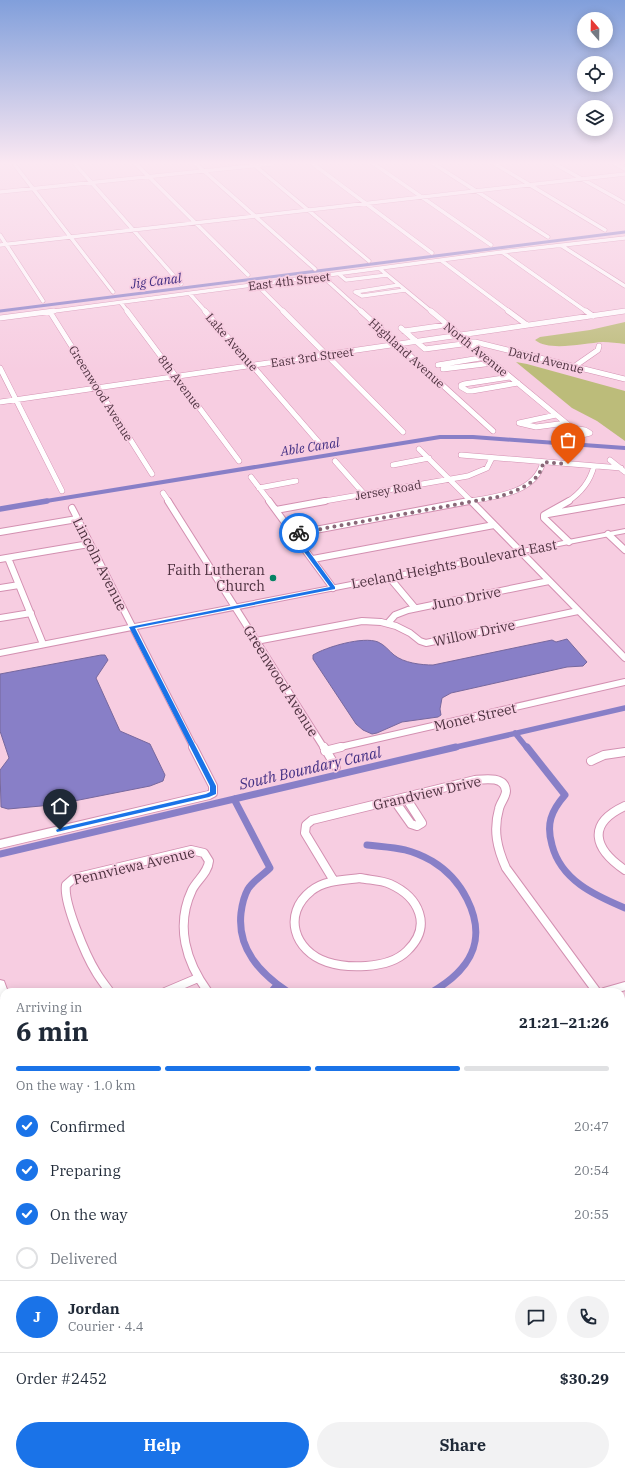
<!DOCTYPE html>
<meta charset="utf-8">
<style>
body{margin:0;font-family:"IBM Plex Serif",serif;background:#f2f2f3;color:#1f2937;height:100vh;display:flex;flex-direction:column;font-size:15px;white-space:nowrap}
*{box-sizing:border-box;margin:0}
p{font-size:13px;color:#747a83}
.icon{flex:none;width:22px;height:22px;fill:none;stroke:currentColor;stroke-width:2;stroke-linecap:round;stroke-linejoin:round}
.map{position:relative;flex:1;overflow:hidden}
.panel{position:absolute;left:0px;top:988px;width:625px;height:488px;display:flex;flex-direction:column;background:#fff;border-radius:12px 12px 0 0;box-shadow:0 2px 10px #0003}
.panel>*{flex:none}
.needle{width:26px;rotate:340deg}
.tools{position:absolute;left:577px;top:12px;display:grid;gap:8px}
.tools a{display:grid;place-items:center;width:36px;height:36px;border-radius:50%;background:#fff;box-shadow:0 2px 10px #0003;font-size:20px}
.pin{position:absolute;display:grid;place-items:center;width:34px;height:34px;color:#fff;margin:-41px -17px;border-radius:50% 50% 50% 0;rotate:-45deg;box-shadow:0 0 4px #0007}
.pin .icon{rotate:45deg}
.courier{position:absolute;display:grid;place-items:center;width:40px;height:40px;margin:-20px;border:3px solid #1a73e8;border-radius:50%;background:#fff;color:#222;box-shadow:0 1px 5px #0007}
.summary em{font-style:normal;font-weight:700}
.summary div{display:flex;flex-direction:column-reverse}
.summary{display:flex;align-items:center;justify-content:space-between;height:68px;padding:0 16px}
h1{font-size:26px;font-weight:700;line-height:30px}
.bar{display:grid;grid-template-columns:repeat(4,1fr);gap:6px 4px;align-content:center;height:48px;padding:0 16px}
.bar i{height:5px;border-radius:3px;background:#e0e1e3}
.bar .active{background:#1a73e8}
.bar p{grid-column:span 4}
.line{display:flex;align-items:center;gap:10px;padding:0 16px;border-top:1px solid #e0e1e3}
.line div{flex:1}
.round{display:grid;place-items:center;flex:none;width:42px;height:42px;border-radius:21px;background:#f2f2f3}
ol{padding:0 16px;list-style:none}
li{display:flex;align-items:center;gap:12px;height:44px}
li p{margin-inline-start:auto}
li .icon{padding:4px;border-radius:50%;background:#1a73e8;color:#fff;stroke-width:4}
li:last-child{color:#747a83}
li i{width:22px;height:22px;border:2px solid #e0e1e3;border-radius:50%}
.action{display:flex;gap:8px;margin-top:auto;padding:8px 16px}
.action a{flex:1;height:46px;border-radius:24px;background:#1a73e8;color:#fff;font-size:16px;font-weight:700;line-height:46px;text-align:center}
.action a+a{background:#f2f2f3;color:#1f2937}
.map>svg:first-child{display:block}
.green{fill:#bcbc7a}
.water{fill:#887fc7;stroke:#77689e}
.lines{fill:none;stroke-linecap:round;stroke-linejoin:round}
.canal-far4{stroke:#887fc7;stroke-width:3}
.canal-far3{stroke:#887fc7;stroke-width:4}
.canal-far2{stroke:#887fc7;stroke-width:5.5}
.canal-far1{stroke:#887fc7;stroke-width:7}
.canal{stroke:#887fc7;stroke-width:9}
.minor-far4-casing{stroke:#d390b1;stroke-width:4.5}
.minor-far3-casing{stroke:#d390b1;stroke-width:6}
.minor-far2-casing{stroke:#d390b1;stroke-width:8}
.minor-far1-casing{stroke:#d390b1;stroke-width:10}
.minor-casing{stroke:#d390b1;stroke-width:12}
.tertiary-casing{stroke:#d390b1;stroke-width:2}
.secondary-casing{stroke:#d390b1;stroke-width:2}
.minor-far4{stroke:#fff;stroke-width:3.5}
.minor-far3{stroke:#fff;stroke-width:5}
.minor-far2{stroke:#fff;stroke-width:6}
.minor-far1{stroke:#fff;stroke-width:8}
.minor{stroke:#fff;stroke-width:10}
.tertiary{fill:#fff;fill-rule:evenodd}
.secondary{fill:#fff;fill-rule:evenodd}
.route{fill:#1a73e8}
.done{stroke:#896878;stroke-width:4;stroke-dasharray:0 7.2}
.poi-dot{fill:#048364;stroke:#f7cde1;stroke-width:1.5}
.labels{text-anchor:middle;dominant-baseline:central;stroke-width:3.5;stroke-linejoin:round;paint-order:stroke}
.far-street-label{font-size:12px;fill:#4e3240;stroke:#f7cde1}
.far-water-label{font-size:13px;font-style:italic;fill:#412e83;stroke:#f7cde1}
.street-label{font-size:14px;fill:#4e3240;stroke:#f7cde1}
.poi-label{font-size:14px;fill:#4e3240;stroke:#f7cde1;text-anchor:end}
.water-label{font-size:15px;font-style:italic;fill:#412e83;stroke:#f7cde1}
</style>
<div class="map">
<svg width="625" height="1476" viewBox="0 0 625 1476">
<rect width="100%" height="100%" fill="#f7cde1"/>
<path class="green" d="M625,322V344C618,343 610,342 603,342C585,343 549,352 535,340L540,337L590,330Z
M516,362L527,364L625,391V441L597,421L572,408Z"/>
<path class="water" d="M567,639L587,662L583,666L567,667L451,693L442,698L440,709L441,715L438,717L402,722L377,733L372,734L363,730L356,724L313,659V655C326,647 363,636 378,642C385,645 389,651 394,655C404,663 421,665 433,665L552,640L556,642Z
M101,655H105L108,660L96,678L120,731L150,744L165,775L163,781L150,786L74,801L41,806L8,809L1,807L0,770L9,758L0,731V674Z"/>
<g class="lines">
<path class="canal-far4" d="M0,311L625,232"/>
<path class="canal-far3" d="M40,502L440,437H473L625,448"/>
<path class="canal-far2" d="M0,509L47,501
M515,733L527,748
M452,748L625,708"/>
<path class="canal-far1" d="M527,747L565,795C551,811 546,824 552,845C561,880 594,895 625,908
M234,799L270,868C263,875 253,881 248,889C244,896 242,905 241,913C237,949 260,973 288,992
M367,845C394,848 407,847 432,861C447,870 459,883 467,899C488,941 470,970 432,992
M0,854L456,747
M271,992L277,985
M621,1035L625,1034"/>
<path class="canal" d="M0,1293L4,1308
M621,1309L624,1314
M621,1409L625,1408
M48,1472L49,1476
M463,1476L473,1472"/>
<g class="minor-far4-casing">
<path id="minor-far4" d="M14,164L113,292
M75,164L181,284
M136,164L248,275
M196,164L315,269
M253,164L369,261
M313,164L432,253
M374,164L491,245
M434,164L548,237
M495,164L605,230
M555,164L625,203
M615,164L625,169
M0,192L271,164
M0,235L43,301
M0,245L625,174
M562,246L625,286
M502,252L587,312
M442,261L510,312
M380,269L432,312
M339,274L346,280L387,275
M321,275L362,312
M257,285L284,312
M399,285L355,292L362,296L405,290
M190,294L206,312
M121,303L128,312
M47,312L502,252L625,238
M619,312L625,311"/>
</g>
<g class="minor-far3-casing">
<path id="minor-far3" d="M127,311L239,461
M205,311L322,446
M283,311L403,432
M361,311L493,431
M431,311L572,428
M508,311L527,325
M586,311L593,316
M50,312L152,474
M0,318L54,311
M401,328L425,349L470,343
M404,331L446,325
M468,342H475L625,379
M438,365L486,357
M575,366L598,350L599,346
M0,368L62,491
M443,369L493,363
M510,377L464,384L461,385V387L468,391H472L518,383
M0,402L625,311
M556,415L519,423L536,427L566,423
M572,428L585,430L590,433L582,435Z
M419,449L472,502
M461,455L621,468
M610,460L625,472
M335,461L365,495
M393,465L429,458
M251,477L270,502
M259,488L296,481
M163,493L169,502
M319,502L468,476L487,468L492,458
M463,502C491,497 535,495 543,462
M567,502C581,493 590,482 594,466
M617,502L625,501"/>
</g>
<g class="minor-far2-casing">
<path id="minor-far2" d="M168,501L324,748
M269,501L333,588
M471,501L625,658
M569,501L544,515V518L569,542
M72,508L194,748
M276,510L325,501
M548,514L623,501
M0,532L77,519
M294,534L469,501
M608,534L625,550
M8,558L43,644
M0,559L89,544
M313,559L494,525
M389,577L415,608
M0,588L19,585
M0,618L31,613
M388,623L395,615L408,610L549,581
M256,641L362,621L381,622L396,626L410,633L420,641L426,643L578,611
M336,748L625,682"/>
</g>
<g class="minor-far1-casing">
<path id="minor-far1" d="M324,747L336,767
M325,751L341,747
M591,761L604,755L625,752
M394,800L411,824L417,826L422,823L406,798
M625,806C586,824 594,849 625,870
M0,844L209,795L213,793V786L193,747
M360,878C369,880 381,880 390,884C419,897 433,926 407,951C396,962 381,965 366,966C352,967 339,966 327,962C294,951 282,914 311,891C324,880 344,880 360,878Z
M334,881L305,833L306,825L312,820L475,780C485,779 505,776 506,791C506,797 500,803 499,809C493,830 497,848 506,868L597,992
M110,992C105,985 100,979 96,972C86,956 63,902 66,885L74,878L191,850L204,853L209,861C208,873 197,880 192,890C175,926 186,962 208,992
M165,992L198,978
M604,992L625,986"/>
</g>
<g class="minor-casing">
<path id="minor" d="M621,1089L625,1088
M0,1143L4,1147
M621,1204L625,1209
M0,1209L4,1207
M621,1335L625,1334
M125,1472L126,1476
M269,1476L279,1472"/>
</g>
<g class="tertiary-casing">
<path id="tertiary" d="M0,980L4,981L8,992H4V999L0,998Z
M496,1472H512L514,1476H498Z"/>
</g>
<g class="secondary-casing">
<path id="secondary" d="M625,529V533L0,656V650Z"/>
</g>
<use href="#minor-far4" class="minor-far4"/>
<use href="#minor-far3" class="minor-far3"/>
<use href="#minor-far2" class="minor-far2"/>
<use href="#minor-far1" class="minor-far1"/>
<use href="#minor" class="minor"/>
<use href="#tertiary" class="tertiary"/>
<use href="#secondary" class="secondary"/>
</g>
<linearGradient id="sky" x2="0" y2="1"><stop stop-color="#819fdb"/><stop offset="0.44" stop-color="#fbe8f2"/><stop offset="1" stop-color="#fbe8f2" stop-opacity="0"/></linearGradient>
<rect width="625" height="370" fill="url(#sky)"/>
<path class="route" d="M299,531L301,533L297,535L335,587V589L135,628L216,786V794L209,797L57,832L56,830L60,828L206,794L210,792V786L129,627L330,587L291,534Z"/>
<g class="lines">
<path class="done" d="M299,533L497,497C515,492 541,483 543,462L568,464"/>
</g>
<circle class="poi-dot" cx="273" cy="578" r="4"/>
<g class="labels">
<g class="far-street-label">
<text transform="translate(289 281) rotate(-7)">East 4th Street</text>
<text transform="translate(232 342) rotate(49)">Lake Avenue</text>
<text transform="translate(476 349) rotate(39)">North Avenue</text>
<text transform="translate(407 353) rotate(42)">Highland Avenue</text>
<text transform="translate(312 357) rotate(-8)">East 3rd Street</text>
<text transform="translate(546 360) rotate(14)">David Avenue</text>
<text transform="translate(180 382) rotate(53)">8th Avenue</text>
<text transform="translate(101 393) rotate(58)">Greenwood Avenue</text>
<text transform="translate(388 490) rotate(-10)">Jersey Road</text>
</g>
<g class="far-water-label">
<text transform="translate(156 281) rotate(-7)">Jig Canal</text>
<text transform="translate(310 447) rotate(-9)">Able Canal</text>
</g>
<g class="street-label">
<text transform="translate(100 564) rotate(63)">Lincoln Avenue</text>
<text transform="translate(454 564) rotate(-11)">Leeland Heights Boulevard East</text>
<text transform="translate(466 598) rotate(-11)">Juno Drive</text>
<text transform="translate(474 633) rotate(-12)">Willow Drive</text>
<text transform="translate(281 681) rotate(58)">Greenwood Avenue</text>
<text transform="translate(475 717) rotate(-13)">Monet Street</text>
<text transform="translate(427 793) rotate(-13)">Grandview Drive</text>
<text transform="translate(134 866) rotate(-13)">Pennviewa Avenue</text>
</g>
<g class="poi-label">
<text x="265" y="570">Faith Lutheran<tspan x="265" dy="16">Church</tspan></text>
</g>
<g class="water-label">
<text transform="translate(310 768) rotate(-13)">South Boundary Canal</text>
</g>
</g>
</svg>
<div class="tools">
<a><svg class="needle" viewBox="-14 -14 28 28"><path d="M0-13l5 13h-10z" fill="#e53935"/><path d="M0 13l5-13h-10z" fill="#747a83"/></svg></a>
<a><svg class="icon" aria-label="locate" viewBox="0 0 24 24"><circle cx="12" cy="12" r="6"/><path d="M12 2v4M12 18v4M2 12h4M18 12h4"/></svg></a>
<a><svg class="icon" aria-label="layers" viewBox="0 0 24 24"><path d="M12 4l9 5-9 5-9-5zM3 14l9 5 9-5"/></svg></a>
</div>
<div class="pin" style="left:568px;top:464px;background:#ea580c"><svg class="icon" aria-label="bag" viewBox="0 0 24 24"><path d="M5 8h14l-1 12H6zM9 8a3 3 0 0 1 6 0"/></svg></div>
<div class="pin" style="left:60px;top:830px;background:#1f2937"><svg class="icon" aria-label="home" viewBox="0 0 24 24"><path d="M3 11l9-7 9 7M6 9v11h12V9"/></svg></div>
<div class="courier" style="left:299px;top:533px"><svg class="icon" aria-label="bike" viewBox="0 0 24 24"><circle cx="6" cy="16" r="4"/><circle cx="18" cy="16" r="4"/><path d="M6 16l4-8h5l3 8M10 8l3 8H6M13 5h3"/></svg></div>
<section class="panel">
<div class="summary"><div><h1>6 min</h1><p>Arriving in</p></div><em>21:21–21:26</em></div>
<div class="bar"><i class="active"></i><i class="active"></i><i class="active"></i><i></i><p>On the way · 1.0 km</p></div>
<ol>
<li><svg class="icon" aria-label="check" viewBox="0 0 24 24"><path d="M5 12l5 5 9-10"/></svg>Confirmed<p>20:47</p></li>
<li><svg class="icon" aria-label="check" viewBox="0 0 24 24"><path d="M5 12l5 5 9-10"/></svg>Preparing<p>20:54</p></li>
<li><svg class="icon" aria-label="check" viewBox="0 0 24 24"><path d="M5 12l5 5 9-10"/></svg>On the way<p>20:55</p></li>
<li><i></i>Delivered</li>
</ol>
<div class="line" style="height:72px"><b class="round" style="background:#1a73e8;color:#fff">J</b><div><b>Jordan</b><p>Courier · 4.4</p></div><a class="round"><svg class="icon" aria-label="chat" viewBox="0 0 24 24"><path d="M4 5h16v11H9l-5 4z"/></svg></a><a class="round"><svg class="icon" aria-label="phone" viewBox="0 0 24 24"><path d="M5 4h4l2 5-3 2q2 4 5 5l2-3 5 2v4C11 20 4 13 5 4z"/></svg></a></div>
<div class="line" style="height:52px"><div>Order #2452</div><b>$30.29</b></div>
<div class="action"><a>Help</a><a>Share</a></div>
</section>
</div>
